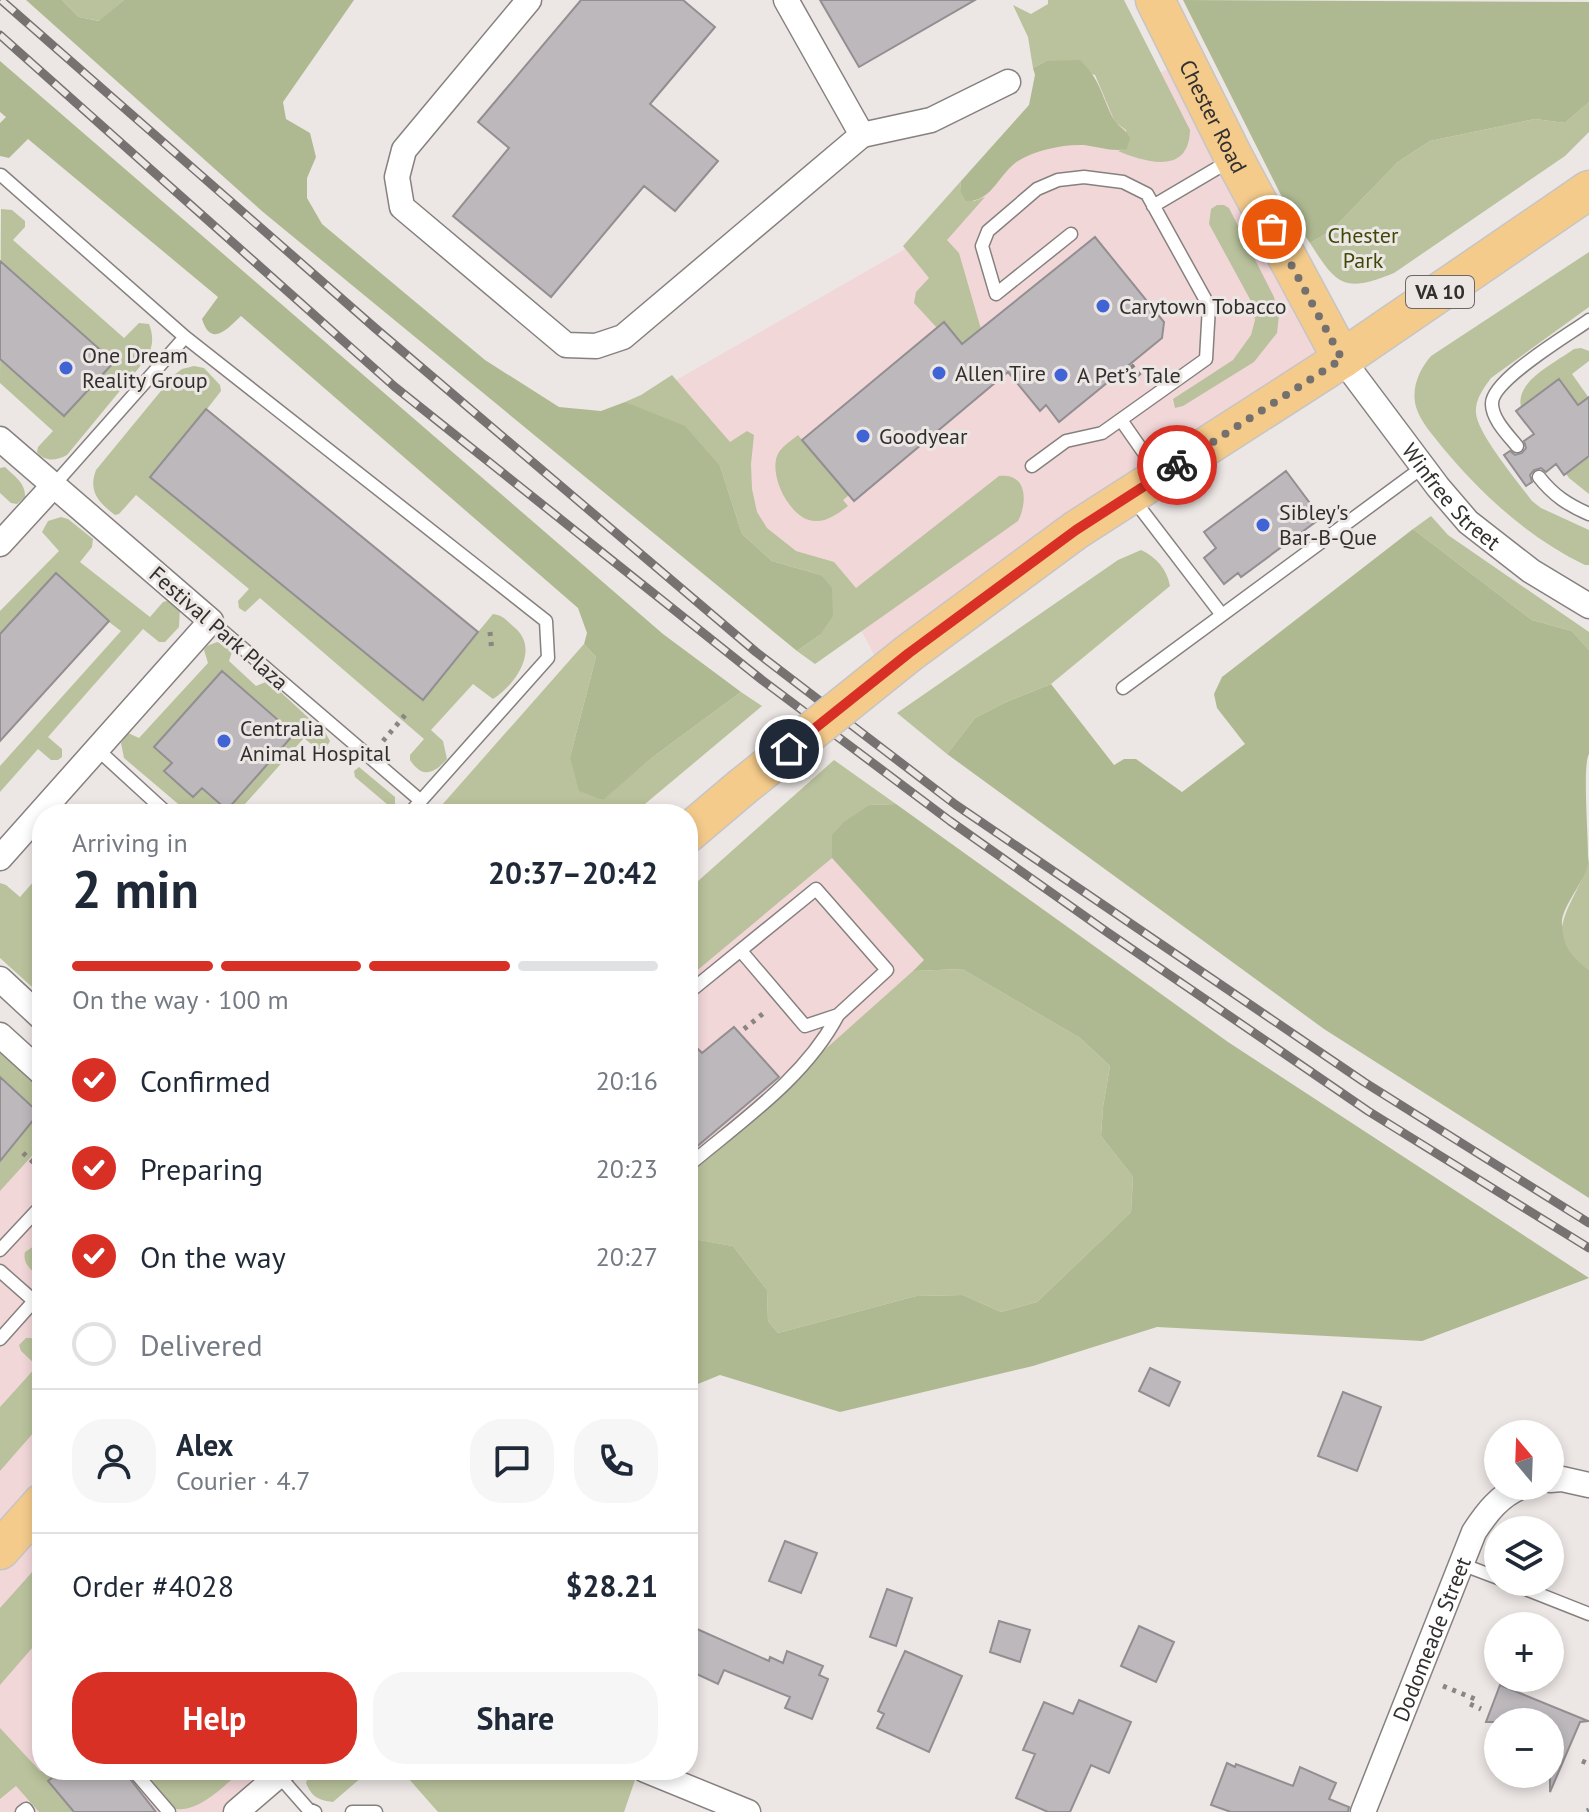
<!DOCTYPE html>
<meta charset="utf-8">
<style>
body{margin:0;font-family:"PT Sans",sans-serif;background:#f6f6f7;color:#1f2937;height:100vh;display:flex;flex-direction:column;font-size:30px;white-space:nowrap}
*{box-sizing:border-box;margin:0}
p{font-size:26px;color:#747a83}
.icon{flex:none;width:44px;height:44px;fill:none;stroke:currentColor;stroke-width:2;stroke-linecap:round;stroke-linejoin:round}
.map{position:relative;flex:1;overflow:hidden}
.panel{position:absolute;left:32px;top:804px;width:666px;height:976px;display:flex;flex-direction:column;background:#fff;border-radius:32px;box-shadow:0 4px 12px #0003}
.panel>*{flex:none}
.needle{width:52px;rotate:341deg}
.tools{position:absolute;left:1484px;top:1420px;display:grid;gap:16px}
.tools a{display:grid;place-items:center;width:80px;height:80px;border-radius:50%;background:#fff;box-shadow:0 4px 12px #0003;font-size:40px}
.pin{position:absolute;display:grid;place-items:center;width:68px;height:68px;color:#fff;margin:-34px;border:4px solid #fff;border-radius:50%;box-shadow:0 2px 8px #0007}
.courier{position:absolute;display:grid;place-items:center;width:80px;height:80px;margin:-40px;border:6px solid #d93025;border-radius:50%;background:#fff;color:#222;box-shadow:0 2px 10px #0007}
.headline em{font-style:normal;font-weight:600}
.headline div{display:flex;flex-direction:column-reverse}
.headline{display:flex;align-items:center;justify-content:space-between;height:136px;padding:0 40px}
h1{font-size:52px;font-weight:600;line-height:60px}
.bar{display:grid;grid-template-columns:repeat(4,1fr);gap:12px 8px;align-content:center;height:96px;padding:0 40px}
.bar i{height:10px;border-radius:6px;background:#e0e1e3}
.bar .on{background:#d93025}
.bar p{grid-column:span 4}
.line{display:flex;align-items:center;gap:20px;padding:0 40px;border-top:2px solid #e0e1e3}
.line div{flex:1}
.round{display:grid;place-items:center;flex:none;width:84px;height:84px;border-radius:32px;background:#f6f6f7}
ol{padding:0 40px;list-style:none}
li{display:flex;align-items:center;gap:24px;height:88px}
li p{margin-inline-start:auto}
li .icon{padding:8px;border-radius:50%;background:#d93025;color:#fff;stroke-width:4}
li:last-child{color:#747a83}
li i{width:44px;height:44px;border:4px solid #e0e1e3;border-radius:50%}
.cta{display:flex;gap:16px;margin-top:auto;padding:16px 40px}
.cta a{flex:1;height:92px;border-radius:32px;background:#d93025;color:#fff;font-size:32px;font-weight:600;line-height:92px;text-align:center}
.cta a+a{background:#f6f6f7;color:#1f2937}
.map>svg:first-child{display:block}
.commercial{fill:#f2d7d9}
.green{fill:#b9c29c}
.forest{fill:#afb991}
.building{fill:#bdb8bc;stroke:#938e92;stroke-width:2}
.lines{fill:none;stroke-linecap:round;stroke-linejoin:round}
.lane-casing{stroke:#86817f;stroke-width:15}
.street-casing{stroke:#86817f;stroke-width:27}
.primary-casing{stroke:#c6c5c5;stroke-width:41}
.path{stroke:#898583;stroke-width:5;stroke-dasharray:4 6;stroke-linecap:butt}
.lane{stroke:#fff;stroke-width:12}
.street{stroke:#fff;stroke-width:24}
.primary{stroke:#f4cb8b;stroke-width:38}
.rail-casing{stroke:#757271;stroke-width:9}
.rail{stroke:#ece7e4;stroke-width:6;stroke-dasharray:18;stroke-linecap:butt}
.primary-bridge-casing{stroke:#c6c5c5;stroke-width:41;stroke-linecap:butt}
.primary-bridge{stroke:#f4cb8b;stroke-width:38}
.done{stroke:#73706e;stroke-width:8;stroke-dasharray:0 14.4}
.route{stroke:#d93025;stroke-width:10}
.poi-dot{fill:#4064d6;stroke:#ece7e4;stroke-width:3}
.labels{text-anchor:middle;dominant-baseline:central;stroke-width:6;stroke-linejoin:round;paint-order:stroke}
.shield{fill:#ece7e4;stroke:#6a6765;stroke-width:2}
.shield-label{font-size:20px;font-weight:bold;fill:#32302f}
.street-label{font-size:22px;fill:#32302f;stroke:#ece7e4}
.park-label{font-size:22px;fill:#3f4907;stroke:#ece7e4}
.poi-label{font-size:22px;fill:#32302f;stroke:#ece7e4;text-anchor:start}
</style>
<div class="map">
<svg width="1589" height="1812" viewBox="0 0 1589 1812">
<rect width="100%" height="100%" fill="#ece7e4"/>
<path class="commercial" d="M1185,61L1341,359L883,672L837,584L772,549L650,395L912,245L1030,132Z
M818,855L832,858L925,961L821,1053L790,1088L688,1176V932Z
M0,1035L42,1073V1770H285L235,1812H0Z"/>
<path class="green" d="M62,0H124L100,21L79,17Z
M1048,0H1124L1190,130C1189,176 1145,162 1118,151L1127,148L1126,130L1115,122L1095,75L1046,61L1033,68L1028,37L1013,5L1031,14L1048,4Z
M1589,102V132L1565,156L1394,273C1345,293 1337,286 1310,243L1331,231L1398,162L1430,141L1535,119L1565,123Z
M961,181L960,191L974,201L985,197L947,240L959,253L981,329L977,333L1008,373L995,383L944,323L937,328L914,303L916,292L929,278L903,246Z
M1217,205H1224L1229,208L1274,297L1279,315L1277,333L1254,362L1183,406L1175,408L1173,399L1233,360L1251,335L1255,320L1252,303L1209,224L1211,209Z
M1,209L12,210L25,221V227L13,240L124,338L139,323L149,324C154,337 153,346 147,358L67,455C56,461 45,462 37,452L38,447L53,431L0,383Z
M1589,252V307L1491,378C1483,389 1475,400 1476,413C1477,433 1518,482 1532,501L1541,508L1589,530V565H1585C1528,537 1483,496 1443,448C1433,435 1421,423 1416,407C1411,388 1419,370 1431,356Z
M1581,348L1589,351V361L1572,374L1589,398V494L1569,478L1521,407C1515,381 1555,363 1574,349Z
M194,366L204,368L220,385L221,391L207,409L478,632L493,614C503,615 507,621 514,627C541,649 515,685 493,699L473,684L431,730L443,741L447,759C433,775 422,778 410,760V755L424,739L260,598L245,612L239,608L238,601L249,589L136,495L119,514L115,515C98,502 88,491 96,470L174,375L182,369Z
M672,375L730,442L747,431L754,435L751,464L752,489L757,512L767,528L796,551L834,562L856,588L999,476C1027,472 1028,502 1018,521L815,664L797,651L820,635L821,575L772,561L742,534L720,466L625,402L641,395Z
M798,435L849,495L843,500L848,506C839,513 827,522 815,521C790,521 766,472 779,452C784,445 792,440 798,435Z
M5,467C14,476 26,483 25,497L17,504L11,503L0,493V468Z
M1431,516L1448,535L1589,632V650L1572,631L1532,620L1413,529Z
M61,517L68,519L93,539L92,547L80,562L150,617L163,602L170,600L180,607L179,627L165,642H159L143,629L48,737L62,749V757L58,760H51L38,749L0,792V766L121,631L109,622L0,741V611L59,551L42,532L48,521Z
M1141,550C1156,557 1167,569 1170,586L1051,684L1006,702L975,718L947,754L897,713L1118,560Z
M217,642L229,646L232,652L229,661L256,686L268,681L273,685L326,734L330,741L325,750L317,749L304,738L236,814H190L124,758L121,743L128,733L139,738L208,663L204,650L207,646Z
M584,644L596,657L570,757L602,800L653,757L741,692L762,706L633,814H434Z
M834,760L896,804L869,805L833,835L832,858L688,978V890Z
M359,767L395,797V804L388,805L355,777L354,771Z
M1589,856V970C1583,965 1575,960 1569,953C1545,925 1587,886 1589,856Z
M42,872V996L0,958V883L6,885L20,897Z
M962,969L1080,1038L1110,1066L1103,1107L1101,1136L1133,1177L1131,1212L1037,1302L1001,1312L963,1295L916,1296L778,1333L768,1321L767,1290L733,1246L688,1238V1176L788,1090L821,1053L913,971Z
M0,1053L42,1088V1148L40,1147L0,1191Z
M34,1246L42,1251V1279C33,1271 22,1265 25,1252Z
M26,1338H31L42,1346V1423L0,1471V1407L37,1366L21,1351L19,1345Z
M42,1561V1657L33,1647L0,1685V1608Z
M0,1728L40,1771L54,1770L91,1812H39L16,1786L0,1799Z
M143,1770H242C225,1785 200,1812 176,1809Z
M311,1770H370L333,1802C318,1800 312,1797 306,1783Z
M401,1770H611L635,1780L624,1812H438Z"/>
<path class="forest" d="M26,0H62L79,17L99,21L124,0H354L283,102L286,119L310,133L316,157L307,178V198L322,224L485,360L559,407L601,411L625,402L685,426L720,466L742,534L772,561L821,575L832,588L833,616L820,635L797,651L263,212Z
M1183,0L1589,2V102L1565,123L1535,119L1430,141L1398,162L1331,231L1310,243L1293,219Z
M1080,60C1102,82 1100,93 1113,118C1117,126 1126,129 1130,138L1127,149C1113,152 1099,147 1084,145C1064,144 1035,150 1018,161C998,174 993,202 966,201L960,191L961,181L1029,105L1035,75L1033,68L1046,61Z
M0,61L663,634L741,692L653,757L603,800L579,791L570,757L596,657L584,644L587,633L578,608L241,316C229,327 211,349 202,319L218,297L28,139L9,158L0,156V123L6,117L0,112Z
M1413,529L1532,620L1572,631L1589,650V754C1582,765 1589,841 1588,864C1585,882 1560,908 1562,925C1564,950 1571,955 1589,970V1198L1324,1029L947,754L975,718L1006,702L1051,684L1114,765L1124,759H1136L1182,792L1245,744L1217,708L1214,694L1222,677Z
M896,804L1228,1042L1589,1278L1422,1341L1157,1327L1033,1366L840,1412L720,1375L688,1388V1238L733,1246L767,1290L768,1321L778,1333L916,1296L963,1295L1001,1312L1037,1302L1131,1212L1133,1177L1101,1136L1103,1107L1110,1066L1080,1038L962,969L913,971L924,960L832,858V835L844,822L869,805Z"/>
<path class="building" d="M581,0H683L715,27L650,104L718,161L675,211L644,186L551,297L453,216L509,148L478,122Z
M820,0H975L859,67Z
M1095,237L1164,322L1162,338L1059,422L1046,405L1040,411L1008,372L854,501L802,440L944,322L962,344Z
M0,261L114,362L64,416L0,359Z
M1559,379L1578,405L1589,397V456L1564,475L1556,464L1546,472L1541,468L1534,470L1530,475L1532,482L1526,486L1504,455L1510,451L1515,455L1522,453L1526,448L1524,441L1534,434L1516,411Z
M206,409L478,632L423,700L150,477Z
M1286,471L1321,518L1241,577L1238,573L1224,584L1204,558L1216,548L1204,532Z
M56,573L109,621L0,741V634Z
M222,671L294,734L227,810L202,788L193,797L164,771L172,763L154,747Z
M734,1027L779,1077L688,1154V1039L702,1053Z
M0,1077L39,1113L0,1161Z
M1150,1368L1180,1382L1169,1406L1139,1391Z
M1343,1392L1381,1407L1357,1471L1318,1456Z
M785,1541L817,1553L801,1593L769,1581Z
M887,1589L912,1598L896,1646L870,1637Z
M999,1621L1030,1630L1020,1662L990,1652Z
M688,1625L769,1661L770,1657L783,1663L787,1651L823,1666L819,1675L828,1679L812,1719L785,1708L790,1697L724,1670L718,1684L688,1670Z
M1139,1626L1174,1642L1156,1682L1121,1666Z
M905,1651L962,1676L929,1752L877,1728L884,1714L878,1711Z
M1500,1685L1588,1721L1580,1722L1550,1792V1722H1486Z
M1079,1700L1131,1722L1109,1773L1091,1765L1070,1812H1048L1016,1798L1035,1754L1023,1750L1044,1702L1073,1714Z
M1227,1763L1235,1767L1236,1764L1293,1786L1300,1767L1336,1783L1329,1799L1349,1807L1348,1812H1231L1211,1805Z
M62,1770H123L156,1812H74L48,1781Z"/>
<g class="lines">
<g class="lane-casing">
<path id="lane" d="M1,175L185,337L546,621L548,658L409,814
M1153,206L1231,160
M1121,420L1158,473
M1517,446C1508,435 1492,419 1492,404C1491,380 1570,334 1589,320
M1032,466L1066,441L1102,433L1206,359L1209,306L1147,194L1123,182L1084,177L1058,180L1037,189L988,231L982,246L996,294L1071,234
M1539,477C1553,495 1568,505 1589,514
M53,486L185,337
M1134,500L1222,615
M211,621L421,801
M1123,688L1423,467
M97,749L168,814
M688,993L816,889L887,970L838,1015L805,1026L741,951
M688,1166C741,1121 805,1078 838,1015
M0,1250L42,1205
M0,1271L42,1308
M0,1339L34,1301
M1461,1564L1498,1578
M1508,1582L1589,1614
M133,1770L169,1812
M279,1776L308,1809L315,1812
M22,1812L26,1809L28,1812
M352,1812H376"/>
</g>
<g class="street-casing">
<g id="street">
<path d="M529,0L404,150L397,177L402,207L566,345L596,346L623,337L862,135L786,0"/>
<path d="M862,135L931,120L1008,82"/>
<path id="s1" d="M1342,359L1438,487L1468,522L1531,571L1589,606"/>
<path d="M0,439L211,621L0,858"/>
<path d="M0,544L53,486"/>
<path d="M0,979L42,1018"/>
<path d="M0,1035L42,1073"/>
<path d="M1550,1480L1562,1479L1589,1485"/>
<path d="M645,1770L748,1812"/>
<path d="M236,1812L285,1770"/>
<path id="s2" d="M1363,1812L1474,1532C1487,1512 1500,1495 1523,1486"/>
</g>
</g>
<g class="primary-casing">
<g id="primary">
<path id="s3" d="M1155,0L1234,158L1342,359"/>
<path d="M909,653L1076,530L1342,359L1589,190"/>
<path d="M688,833L741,788"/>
<path d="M0,1550L42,1503"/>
</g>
</g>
<path class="path" d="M1131,365L1143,380
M490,632L492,652
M383,741L406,714
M744,1029L765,1012
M23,1153L42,1170
M1443,1686L1475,1699
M1470,1704L1481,1709
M1582,1761L1589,1764
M1587,1811L1589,1810"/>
<use href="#lane" class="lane"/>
<use href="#street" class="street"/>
<use href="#primary" class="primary"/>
<g class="rail-casing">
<path id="rail" d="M1,0L375,328L756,652L956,805L1364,1082L1589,1223
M0,35L395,387L762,680L950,821L1107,932L1368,1111L1589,1248"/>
</g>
<use href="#rail" class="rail"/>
<g class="primary-bridge-casing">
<path id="primary-bridge" d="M741,788L909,653"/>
</g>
<use href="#primary-bridge" class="primary-bridge"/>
</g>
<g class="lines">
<path class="done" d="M1177,465L1342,359L1272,229"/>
<path class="route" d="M789,749L909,653L1076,530L1177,465"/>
</g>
<g class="poi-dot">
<circle cx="1103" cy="306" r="8"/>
<circle cx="66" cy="368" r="8"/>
<circle cx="939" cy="373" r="8"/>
<circle cx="1061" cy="375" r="8"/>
<circle cx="863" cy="436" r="8"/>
<circle cx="1263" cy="525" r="8"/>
<circle cx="224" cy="741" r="8"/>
</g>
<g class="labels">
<rect class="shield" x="1406" y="276" width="68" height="32" rx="6"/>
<g class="shield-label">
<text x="1440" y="292">VA 10</text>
</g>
<g class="street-label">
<text stroke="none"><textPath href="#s3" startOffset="130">Chester Road</textPath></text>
<text stroke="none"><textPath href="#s1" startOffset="176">Winfree Street</textPath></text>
<text transform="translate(219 628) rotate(41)">Festival Park Plaza</text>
<text stroke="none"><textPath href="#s2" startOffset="186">Dodomeade Street</textPath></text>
</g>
<g class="park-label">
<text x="1363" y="235">Chester<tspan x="1363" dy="25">Park</tspan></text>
</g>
<g class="poi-label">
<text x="1119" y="306">Carytown Tobacco</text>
<text x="82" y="355">One Dream<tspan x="82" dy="25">Reality Group</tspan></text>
<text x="955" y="373">Allen Tire</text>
<text x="1077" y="375">A Pet’s Tale</text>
<text x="879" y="436">Goodyear</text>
<text x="1279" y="512">Sibley's<tspan x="1279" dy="25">Bar-B-Que</tspan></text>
<text x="240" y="728">Centralia<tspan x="240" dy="25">Animal Hospital</tspan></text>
</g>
</g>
</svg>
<div class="tools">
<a><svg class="needle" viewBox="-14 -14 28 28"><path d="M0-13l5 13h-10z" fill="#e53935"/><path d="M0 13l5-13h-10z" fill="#747a83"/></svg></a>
<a><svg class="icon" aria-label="layers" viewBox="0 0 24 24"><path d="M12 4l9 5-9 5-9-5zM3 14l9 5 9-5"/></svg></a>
<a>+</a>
<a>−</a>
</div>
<div class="pin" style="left:1272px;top:229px;background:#ea580c"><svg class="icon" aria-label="bag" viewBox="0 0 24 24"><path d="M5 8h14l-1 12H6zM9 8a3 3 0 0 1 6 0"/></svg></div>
<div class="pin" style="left:789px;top:749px;background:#1f2937"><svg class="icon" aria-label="home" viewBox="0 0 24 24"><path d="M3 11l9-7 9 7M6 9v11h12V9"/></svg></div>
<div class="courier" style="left:1177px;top:465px"><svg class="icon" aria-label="bike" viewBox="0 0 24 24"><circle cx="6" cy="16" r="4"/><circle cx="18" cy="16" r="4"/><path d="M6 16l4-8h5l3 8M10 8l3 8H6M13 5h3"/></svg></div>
<section class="panel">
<div class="headline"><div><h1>2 min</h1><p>Arriving in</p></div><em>20:37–20:42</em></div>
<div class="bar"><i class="on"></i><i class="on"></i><i class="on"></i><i></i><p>On the way · 100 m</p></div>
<ol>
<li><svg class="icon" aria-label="check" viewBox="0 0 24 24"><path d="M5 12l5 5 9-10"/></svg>Confirmed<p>20:16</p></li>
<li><svg class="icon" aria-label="check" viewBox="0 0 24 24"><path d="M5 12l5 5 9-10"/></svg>Preparing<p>20:23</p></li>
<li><svg class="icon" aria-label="check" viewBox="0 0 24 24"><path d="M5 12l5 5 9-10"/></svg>On the way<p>20:27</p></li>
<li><i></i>Delivered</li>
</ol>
<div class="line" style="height:144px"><a class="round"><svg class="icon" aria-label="person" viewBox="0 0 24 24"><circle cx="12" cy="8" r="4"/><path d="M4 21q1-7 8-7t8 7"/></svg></a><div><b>Alex</b><p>Courier · 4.7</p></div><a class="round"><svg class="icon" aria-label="chat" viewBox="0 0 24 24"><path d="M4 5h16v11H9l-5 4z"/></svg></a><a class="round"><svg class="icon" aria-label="phone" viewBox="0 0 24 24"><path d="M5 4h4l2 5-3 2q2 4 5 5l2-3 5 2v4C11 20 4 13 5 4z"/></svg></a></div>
<div class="line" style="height:104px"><div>Order #4028</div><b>$28.21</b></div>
<div class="cta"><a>Help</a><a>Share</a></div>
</section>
</div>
